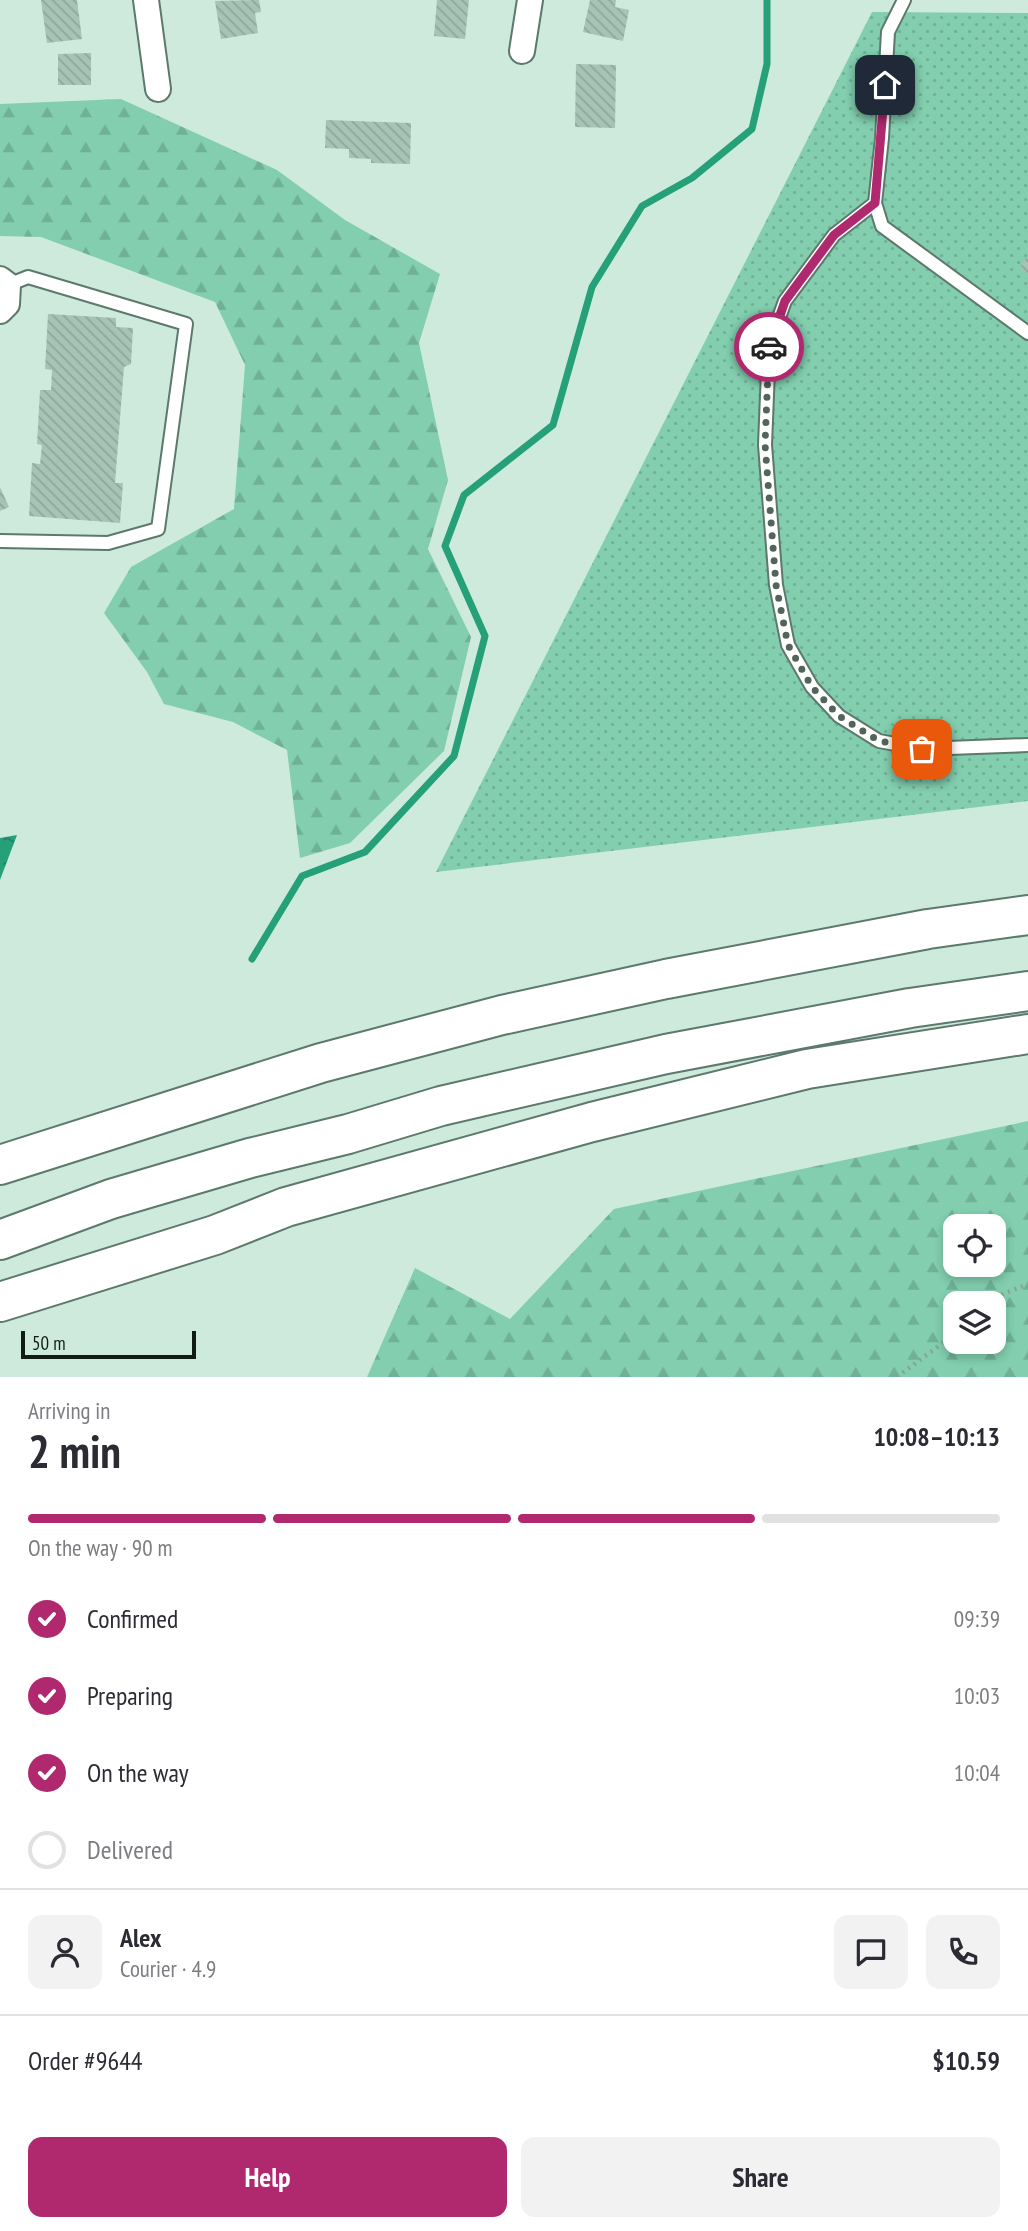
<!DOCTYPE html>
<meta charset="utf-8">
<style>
body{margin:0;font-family:"PT Sans Narrow",sans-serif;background:#f2f2f3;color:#2b2b33;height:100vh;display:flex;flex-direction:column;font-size:26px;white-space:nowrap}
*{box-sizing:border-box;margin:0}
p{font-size:23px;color:#7c7c81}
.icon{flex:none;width:38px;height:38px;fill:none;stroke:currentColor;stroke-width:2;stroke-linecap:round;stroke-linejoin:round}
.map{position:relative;height:1377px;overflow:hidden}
.panel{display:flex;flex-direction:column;background:#fff;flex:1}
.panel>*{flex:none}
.tools{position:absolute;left:943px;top:1214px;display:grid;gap:14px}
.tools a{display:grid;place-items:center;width:63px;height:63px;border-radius:14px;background:#fff;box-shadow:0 4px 10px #0003;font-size:35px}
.scale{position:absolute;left:21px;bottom:18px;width:175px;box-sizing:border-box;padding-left:7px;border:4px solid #111c17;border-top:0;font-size:19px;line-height:24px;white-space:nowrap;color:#111c17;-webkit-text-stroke:5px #cdeadd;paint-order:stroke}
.pin{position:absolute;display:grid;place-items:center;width:60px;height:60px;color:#fff;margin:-30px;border-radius:14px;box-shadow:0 4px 10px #0006}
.courier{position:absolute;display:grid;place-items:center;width:70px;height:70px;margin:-35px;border:5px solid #b0296e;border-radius:50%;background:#fff;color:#222;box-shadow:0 2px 9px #0007}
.summary em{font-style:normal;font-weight:700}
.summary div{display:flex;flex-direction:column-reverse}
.summary{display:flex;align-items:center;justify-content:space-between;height:119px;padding:0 28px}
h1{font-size:46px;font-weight:700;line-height:52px}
.bar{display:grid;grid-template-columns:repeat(4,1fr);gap:10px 7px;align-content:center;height:84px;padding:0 28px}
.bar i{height:9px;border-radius:5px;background:#e1e1e2}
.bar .active{background:#b0296e}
.bar p{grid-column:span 4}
.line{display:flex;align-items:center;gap:18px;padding:0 28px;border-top:2px solid #e1e1e2}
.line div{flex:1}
.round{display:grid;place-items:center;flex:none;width:74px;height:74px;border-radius:14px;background:#f2f2f3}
ol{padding:0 28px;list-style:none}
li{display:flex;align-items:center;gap:21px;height:77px}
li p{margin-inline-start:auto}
li .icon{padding:7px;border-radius:50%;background:#b0296e;color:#fff;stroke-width:4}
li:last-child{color:#7c7c81}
li i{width:38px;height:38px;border:4px solid #e1e1e2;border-radius:50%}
.button{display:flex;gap:14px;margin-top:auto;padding:14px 28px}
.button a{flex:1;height:80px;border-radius:14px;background:#b0296e;color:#fff;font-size:28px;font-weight:700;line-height:80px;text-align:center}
.button a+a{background:#f2f2f3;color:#2b2b33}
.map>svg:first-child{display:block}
.green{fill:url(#green-dots)}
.forest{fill:url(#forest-firs);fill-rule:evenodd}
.water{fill:url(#water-ripples)}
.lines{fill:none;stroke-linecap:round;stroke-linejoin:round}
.stream{stroke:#25a079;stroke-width:7}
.building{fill:url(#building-back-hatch)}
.service-casing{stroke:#5d786c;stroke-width:16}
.minor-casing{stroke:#5d786c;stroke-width:28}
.motorway-casing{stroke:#5d786c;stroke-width:42}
.path{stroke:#8aa197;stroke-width:4.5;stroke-dasharray:2 5;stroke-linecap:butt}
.service{stroke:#fff;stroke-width:12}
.minor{stroke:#fff;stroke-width:24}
.motorway{stroke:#fff;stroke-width:38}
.done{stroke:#53645c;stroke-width:7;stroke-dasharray:0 12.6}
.route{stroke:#b0296e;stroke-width:9}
</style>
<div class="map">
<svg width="1028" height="1377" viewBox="0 0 1028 1377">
<defs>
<pattern id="green-dots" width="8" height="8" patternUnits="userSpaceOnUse" patternTransform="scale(1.75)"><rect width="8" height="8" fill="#82ceaf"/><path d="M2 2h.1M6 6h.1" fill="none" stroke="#6fb096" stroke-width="1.8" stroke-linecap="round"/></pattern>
<pattern id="forest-firs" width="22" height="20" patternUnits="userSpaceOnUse" patternTransform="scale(1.75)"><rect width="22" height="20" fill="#82ceaf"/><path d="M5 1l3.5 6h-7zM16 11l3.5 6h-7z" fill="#6fb096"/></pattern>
<pattern id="water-ripples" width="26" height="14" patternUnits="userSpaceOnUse" patternTransform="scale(1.75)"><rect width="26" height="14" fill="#25a079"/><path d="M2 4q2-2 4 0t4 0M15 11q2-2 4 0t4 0" fill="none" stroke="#1f8262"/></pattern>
<pattern id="building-back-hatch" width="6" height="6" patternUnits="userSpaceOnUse" patternTransform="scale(1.75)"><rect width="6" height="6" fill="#a6c3b6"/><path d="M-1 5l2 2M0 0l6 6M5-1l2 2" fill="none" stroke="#8ea79c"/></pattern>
</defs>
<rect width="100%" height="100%" fill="#cdeadd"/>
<path class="green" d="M872,12L1028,13V801L436,872Z"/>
<path class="forest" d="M121,99L277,170L345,220L440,274L419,343L448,480L428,549L471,637L444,751L350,843L300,858L287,750L233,722L164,704L147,672L104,613L131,567L234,509L245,365L215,302L41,237L0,236V104Z
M1028,1121V1377H367L415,1268L510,1319L614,1209ZM956,1227H994V1265H956ZM956,1304H994V1342H956Z"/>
<path class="water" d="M17,835L0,880V838Z"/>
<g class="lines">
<path class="stream" d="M252,959L302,876L365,852L454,756L485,636L445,546L464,495L553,425L592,287L642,206L692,178L752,129L767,64V0"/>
</g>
<path class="building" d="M41,0H77L82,39L47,43Z
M259,0L261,12L255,13L258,33L221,39L215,1Z
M437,0H469L465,39L434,36Z
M590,0H616L615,7L629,10L623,41L583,32Z
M91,53V85H58V54Z
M576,64L616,65L615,128L575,127Z
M326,120L411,123L410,164L371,163V159L349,158V149L325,148Z
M1028,256V274L1019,267Z
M48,314L116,318V327L133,328L131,364L124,367L115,483H123L120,523L29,516L32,463L40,464L42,445L37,444L40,390H51L52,370L45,369Z
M0,487L9,507L0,511Z"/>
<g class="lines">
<g class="service-casing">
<path id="service" d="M904,0L888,32L882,138L875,203L882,226L1028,333
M875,203L834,235L785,301L769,345L765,445L776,585L788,645L812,687L839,716L879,741L922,749L1028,745
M0,541L108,543L158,529L186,324L28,277L8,285"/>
</g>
<g class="minor-casing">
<path id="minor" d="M146,0L158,89
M522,51L530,0
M0,279L8,285L7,304L0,311"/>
</g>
<g class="motorway-casing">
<path id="motorway" d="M0,1165L321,1063L502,1015L666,979L928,929L1028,915
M0,1240L111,1199L250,1158L348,1134L441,1106L666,1054L910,1008L1028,991
M0,1302L215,1235L286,1207L592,1122L807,1069L1028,1034"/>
</g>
<path class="path" d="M991,1304L1003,1294L1028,1284
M897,1377L956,1333"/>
<use href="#service" class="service"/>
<use href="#minor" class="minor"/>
<use href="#motorway" class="motorway"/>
</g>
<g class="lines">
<path class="done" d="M769,347L765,444L776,585L788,645L812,687L839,716L879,741L922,749"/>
<path class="route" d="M769,347L785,301L834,235L875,203L885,85"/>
</g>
</svg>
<div class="tools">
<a><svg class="icon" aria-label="locate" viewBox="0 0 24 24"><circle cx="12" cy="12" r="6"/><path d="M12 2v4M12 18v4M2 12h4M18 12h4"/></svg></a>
<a><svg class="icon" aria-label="layers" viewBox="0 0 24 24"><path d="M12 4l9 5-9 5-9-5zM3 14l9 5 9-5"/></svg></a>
</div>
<div class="scale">50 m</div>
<div class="pin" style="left:922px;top:749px;background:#ea580c"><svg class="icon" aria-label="bag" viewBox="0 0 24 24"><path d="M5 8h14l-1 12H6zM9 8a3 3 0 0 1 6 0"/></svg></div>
<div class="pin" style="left:885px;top:85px;background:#1f2937"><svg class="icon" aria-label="home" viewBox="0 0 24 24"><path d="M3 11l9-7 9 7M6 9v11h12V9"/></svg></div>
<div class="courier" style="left:769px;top:347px"><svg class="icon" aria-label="car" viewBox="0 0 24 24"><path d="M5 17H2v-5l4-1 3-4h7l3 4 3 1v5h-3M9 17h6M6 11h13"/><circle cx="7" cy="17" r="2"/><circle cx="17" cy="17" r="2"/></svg></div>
</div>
<section class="panel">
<div class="summary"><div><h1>2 min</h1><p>Arriving in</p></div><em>10:08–10:13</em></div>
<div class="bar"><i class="active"></i><i class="active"></i><i class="active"></i><i></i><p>On the way · 90 m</p></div>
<ol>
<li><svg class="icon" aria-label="check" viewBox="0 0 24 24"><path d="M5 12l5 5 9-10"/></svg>Confirmed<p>09:39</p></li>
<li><svg class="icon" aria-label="check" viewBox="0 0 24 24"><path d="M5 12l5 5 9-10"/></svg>Preparing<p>10:03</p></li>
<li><svg class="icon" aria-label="check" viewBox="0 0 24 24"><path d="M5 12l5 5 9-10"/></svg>On the way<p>10:04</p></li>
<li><i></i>Delivered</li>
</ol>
<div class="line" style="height:126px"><a class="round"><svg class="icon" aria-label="person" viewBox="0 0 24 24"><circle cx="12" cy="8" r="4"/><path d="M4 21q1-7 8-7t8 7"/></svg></a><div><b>Alex</b><p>Courier · 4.9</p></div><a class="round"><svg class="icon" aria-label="chat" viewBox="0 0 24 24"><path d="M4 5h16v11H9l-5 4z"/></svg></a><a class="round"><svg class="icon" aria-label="phone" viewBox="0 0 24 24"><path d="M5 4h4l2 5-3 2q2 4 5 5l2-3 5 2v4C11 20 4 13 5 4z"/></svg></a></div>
<div class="line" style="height:91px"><div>Order #9644</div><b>$10.59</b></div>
<div class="button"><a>Help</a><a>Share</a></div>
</section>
